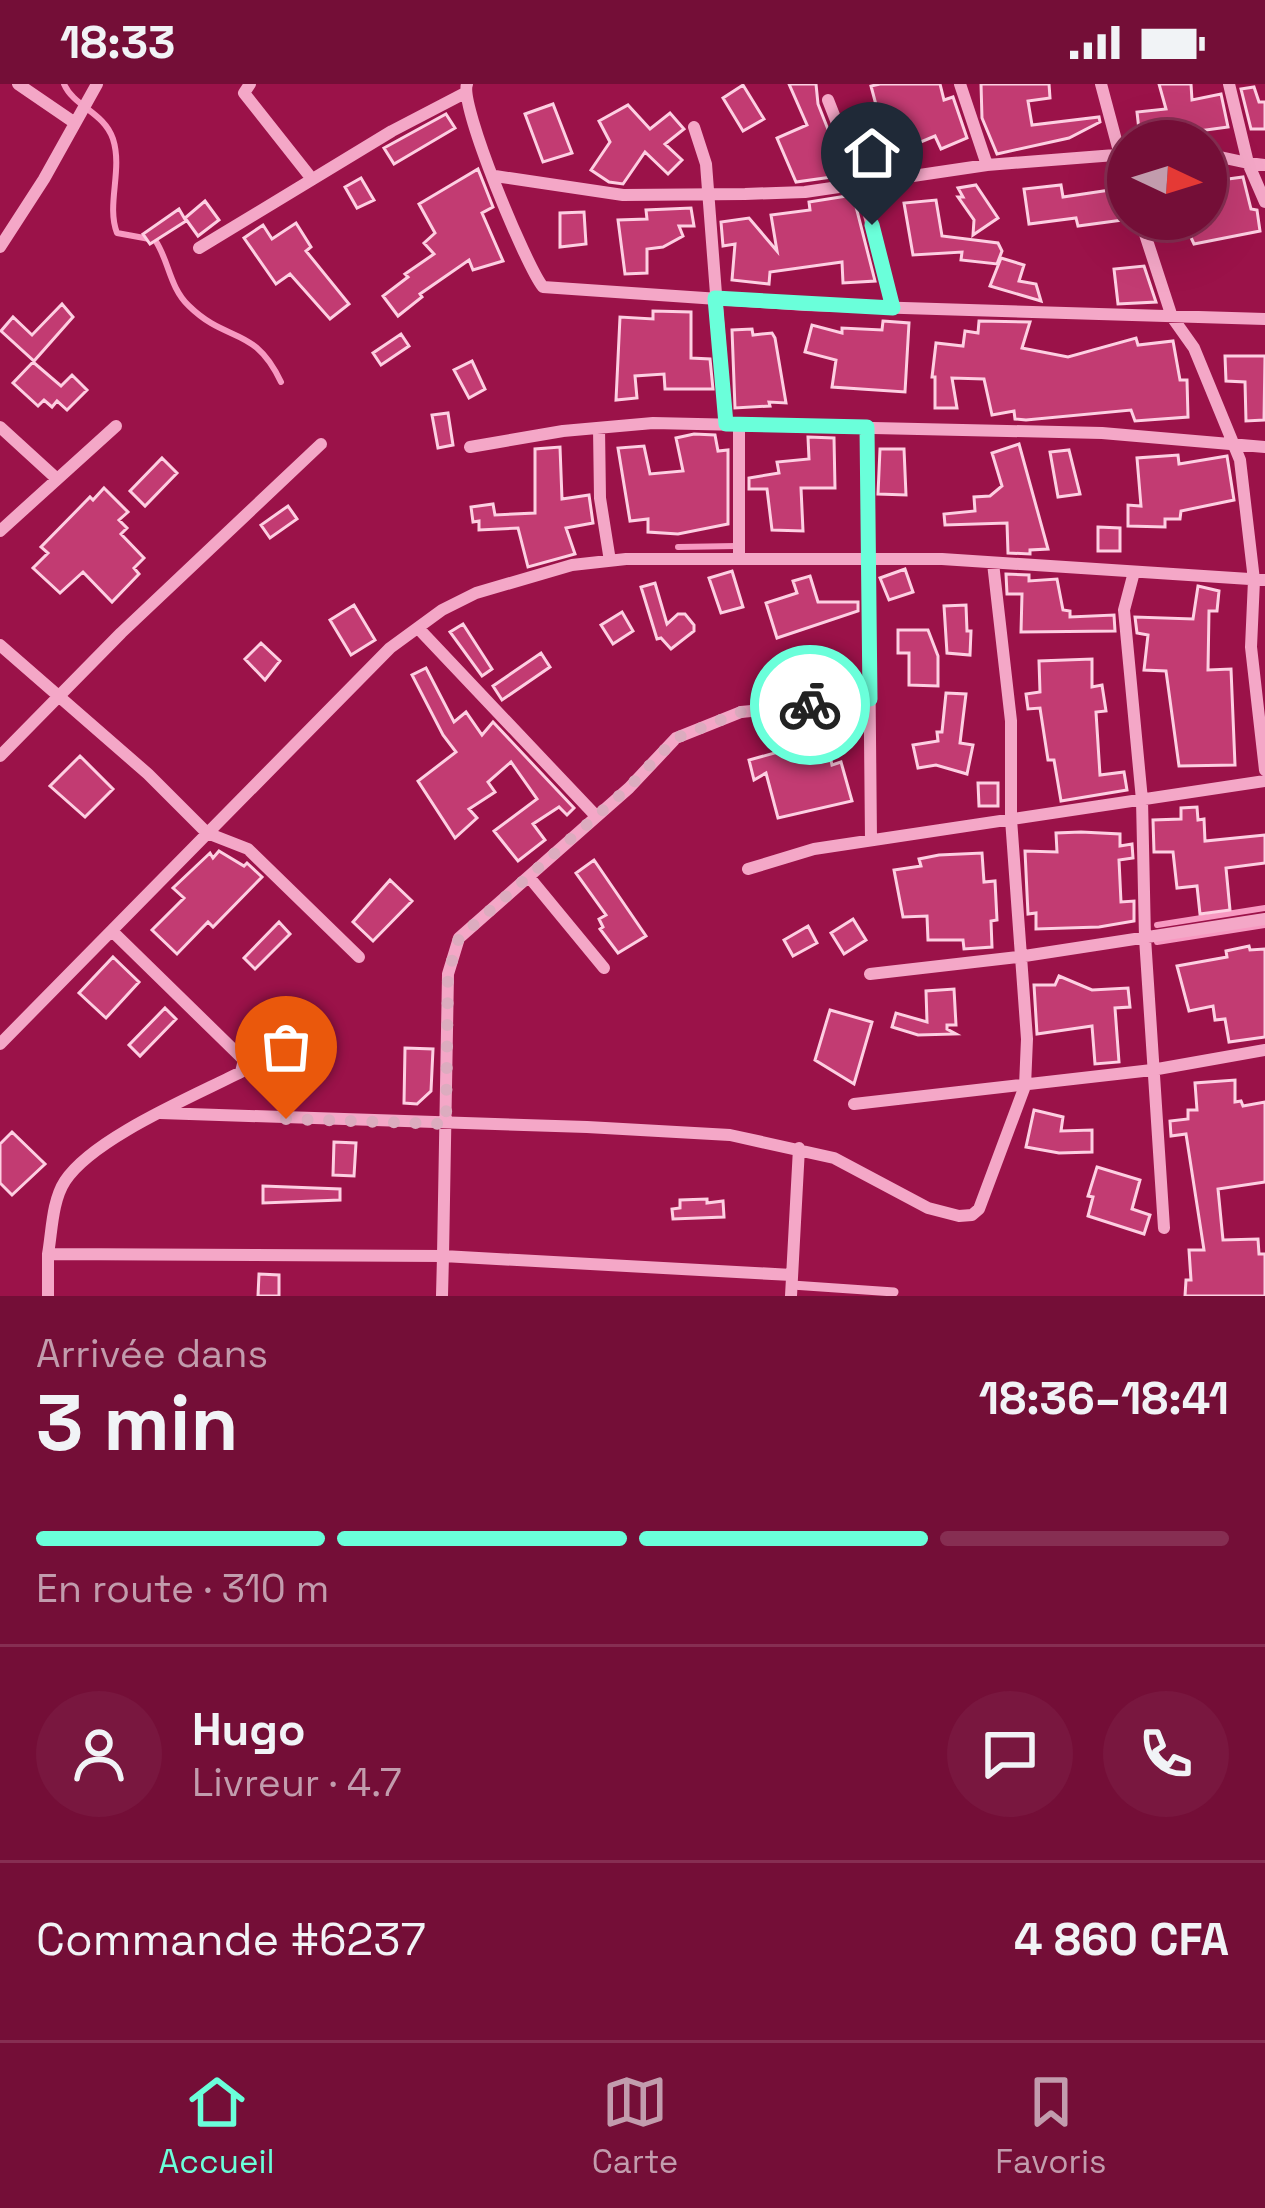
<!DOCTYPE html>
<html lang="fr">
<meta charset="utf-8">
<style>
body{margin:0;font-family:"Space Grotesk",sans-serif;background:#79173f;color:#f1f3f6;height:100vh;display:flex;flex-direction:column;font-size:45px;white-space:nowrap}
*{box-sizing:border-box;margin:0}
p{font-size:39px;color:#c29cad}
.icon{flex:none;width:66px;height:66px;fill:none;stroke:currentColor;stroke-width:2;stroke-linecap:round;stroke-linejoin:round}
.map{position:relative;height:1212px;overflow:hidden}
.panel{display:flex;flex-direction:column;background:#740e37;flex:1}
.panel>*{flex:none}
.needle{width:78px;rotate:94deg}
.buttons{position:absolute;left:1107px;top:36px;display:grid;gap:24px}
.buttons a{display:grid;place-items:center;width:120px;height:120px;border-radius:50%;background:#740e37;box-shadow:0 12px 48px #0002,0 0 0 3px #862e52;font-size:60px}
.pin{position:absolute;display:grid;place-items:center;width:102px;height:102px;color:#fff;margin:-123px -51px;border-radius:50% 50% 50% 0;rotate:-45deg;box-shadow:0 0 12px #0007}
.pin .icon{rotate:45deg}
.courier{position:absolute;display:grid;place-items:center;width:120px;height:120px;margin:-60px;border:9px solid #6affda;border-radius:50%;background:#fff;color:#222;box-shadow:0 3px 15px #0007}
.head em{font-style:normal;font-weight:700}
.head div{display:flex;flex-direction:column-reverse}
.head{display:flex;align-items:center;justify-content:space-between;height:204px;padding:0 36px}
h1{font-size:78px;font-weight:700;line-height:90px}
.bar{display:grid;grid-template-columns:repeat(4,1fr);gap:18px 12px;align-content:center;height:144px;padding:0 36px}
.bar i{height:15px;border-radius:9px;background:#862e52}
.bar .active{background:#6affda}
.bar p{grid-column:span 4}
.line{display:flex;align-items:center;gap:30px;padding:0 36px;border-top:3px solid #862e52}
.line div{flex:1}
.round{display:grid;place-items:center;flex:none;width:126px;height:126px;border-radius:63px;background:#79173f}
.status{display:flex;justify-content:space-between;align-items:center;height:84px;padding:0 60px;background:#740e37;direction:ltr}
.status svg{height:33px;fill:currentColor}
.tabs{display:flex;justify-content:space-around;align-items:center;height:168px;border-top:3px solid #862e52;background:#740e37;font-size:33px;color:#c29cad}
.tabs a{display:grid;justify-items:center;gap:6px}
.tabs .active{color:#6affda}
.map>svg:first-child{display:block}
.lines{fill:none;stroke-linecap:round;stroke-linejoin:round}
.stream{stroke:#f799c1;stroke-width:6}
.building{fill:#c23b72;stroke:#fdcfe2;stroke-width:3}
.lane{stroke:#f4a7c7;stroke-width:9}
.street{stroke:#f4a7c7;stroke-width:12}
.done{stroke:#dcacbf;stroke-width:12;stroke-dasharray:0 21.6}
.route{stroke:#6affda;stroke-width:15}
</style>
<div class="status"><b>18:33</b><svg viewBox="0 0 49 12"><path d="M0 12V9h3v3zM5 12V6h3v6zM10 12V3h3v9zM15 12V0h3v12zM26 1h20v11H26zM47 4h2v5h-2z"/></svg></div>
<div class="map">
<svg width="1265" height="1212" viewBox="0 0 1265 1212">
<rect width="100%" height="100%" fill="#9b1249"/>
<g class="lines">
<path class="stream" d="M64,0C74,23 104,28 113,55C123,86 106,121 117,149L155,156C169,176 169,203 189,222C228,260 254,241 281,298
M678,463L736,462
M1157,841L1265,824
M1157,858L1265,841"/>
</g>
<path class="building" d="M789,0H816L818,20L846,91L796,98L777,54L807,41Z
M880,0H940L944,16L953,13L967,54L941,65L935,52L906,64L910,75L880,86L878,81L866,84L849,40L879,32L871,2Z
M981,0H1049L1050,14L1028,17L1032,41L1099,33L1100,38L1069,54L997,70L982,34Z
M1159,0H1191L1192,16L1221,10L1228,43L1140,55L1137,28L1166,25Z
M743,1L764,35L743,47L723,14Z
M1254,3L1259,18H1265V45H1251L1241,5Z
M553,20L572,69L543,78L525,30Z
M628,21L650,45L670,29L684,45L665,60L682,76L668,90L645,68L623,100L609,98L591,86L610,58L599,37Z
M446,30L455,44L394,80L384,64Z
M478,85L493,123L482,129L503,177L473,186L469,176L420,210L422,213L398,232L383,212L408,193L405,190L434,170L424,159L435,149L419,120Z
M1243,93L1251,125L1257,126L1260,147L1194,160L1188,147L1157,151L1151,135H1206V98Z
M361,94L374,116L357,124L345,103Z
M976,101L998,134L973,151L974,136L958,113H963L958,104Z
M1061,101L1063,113L1110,106V112L1123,110L1130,135L1078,142L1076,134L1029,140L1024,105Z
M853,111L875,197L843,199L842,178L770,188L769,200L732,196L735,160L723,162L721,138L749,134L777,167L771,131L810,126L809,118Z
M936,116L942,152L998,159L1002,167L997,180L961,176L962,168L913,171L904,119Z
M205,117L219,136L198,152L185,134Z
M691,124L694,142H679L683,152L663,163L647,165V189L625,190L618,136L647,135L646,126Z
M179,125L186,137L150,160L143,150Z
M584,128L586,160L560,163V129Z
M296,139L311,163L306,167L349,220L330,235L290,190L276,200L244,154L263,141L272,155Z
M1001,174L1024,181L1019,197L1036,200L1041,217L990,202Z
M1144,182L1156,218L1118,220L1114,185Z
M62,220L73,233L34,277L1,247L13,233L32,251Z
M653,227L691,228V274L710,275L713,305H665L664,290L635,292L637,314L616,316L620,233L653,235Z
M883,237L909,239L905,308L832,303L836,276L805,268L812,241L842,249V244L882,246Z
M979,237L1030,238L1022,264L1068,273L1136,254L1138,261L1173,257L1180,296H1187L1188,333L1135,337L1131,326L1026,336L1015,335L1014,327L992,331L984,295L952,294L957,324H935V293H932L936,259L963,262L965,247L978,249Z
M752,245L753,251L772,249L775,254L786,319L769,318L770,322L735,324L732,246Z
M401,250L409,262L381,281L373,269Z
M1225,272H1265L1264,336L1246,337L1245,298L1226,297Z
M472,277L485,305L469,314L454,286Z
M33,278L61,302L72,291L87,306L67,326L57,317L52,323L44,316L38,322L13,299Z
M448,329L453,361L438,364L432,331Z
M694,350L715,351L718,367L728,366V440L678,450L648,448V435L630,437L618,364L644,362L650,390L683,387L676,354Z
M808,353L834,354L835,404H801L803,447L772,446L767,405H749V394L779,389L777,378L809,375Z
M1019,360L1048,465L1030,466V470L1008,469L1007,439L945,441L944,430L975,427L974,413L990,412L1002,402L992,369Z
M560,363L562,415L589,411L593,439L566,444L575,470L528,483L518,444L479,446V437L473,438L471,423L493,420L495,431L535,429V365Z
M880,365H904L906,411L878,410Z
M1069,366L1080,410L1058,413L1050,368Z
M1178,371L1179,380L1227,372L1234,416L1181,427L1180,435H1165V443L1128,442V421L1141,422L1137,374Z
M162,374L177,389L145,422L130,407Z
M104,404L128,428L119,436L127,444L121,450L144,474L134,484L139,490L112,518L83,488L60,509L33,484L48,469L41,463L90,413L93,416Z
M288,422L297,435L270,454L261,441Z
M1098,443L1120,444V467H1098Z
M905,485L913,508L889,516L880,494Z
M732,487L743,523L721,529L709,494Z
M1006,490L1029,491V497L1057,495L1063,526L1070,527V533L1114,531L1115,547L1021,548L1022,510H1007Z
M810,492L818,518H858V527L777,554L766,519L797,509L793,497Z
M655,499L667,540L678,530H685L694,541V547L671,565L661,554L657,555L641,503Z
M1198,502L1219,507L1217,527H1209L1208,586L1231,585L1235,681L1179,682L1166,587L1144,586L1148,551L1137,549L1135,533L1193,535Z
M354,521L375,556L351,571L330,536Z
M966,521L967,547H971L970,571L947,569L944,522Z
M622,528L633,547L613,560L601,541Z
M463,540L492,585L482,592L450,548Z
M898,546H928L938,572V602L909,601V569H898Z
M261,559L280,577L265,596L245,575Z
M541,569L550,583L502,616L493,602Z
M1092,575V603L1102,601L1106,627L1096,628L1100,691L1124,688L1127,706L1061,717L1054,676H1048L1040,624L1028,625L1026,610L1040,608L1039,577Z
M426,584L454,638L466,628L482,651L493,638L574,724L567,731L559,723L533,740L545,756L518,777L494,747L537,715L511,678L488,698L495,708L469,725L477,734L455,754L418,697L456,668L443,651L412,591Z
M946,609L966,610L960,659L973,661L967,690L936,681L918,684L913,661L938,657L937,648H942Z
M825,650L832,681L841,678L852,717L778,734L766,689L754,696L749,676L782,667L780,660Z
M80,672L113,705L85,733L50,702Z
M978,699H998V722H979Z
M1197,723L1198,736L1204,735L1205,757L1265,751V779L1226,784L1230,826L1200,830L1197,802L1177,804L1173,768H1154L1153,736L1181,735V724Z
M1081,748L1120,750V762L1132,760L1133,774L1119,776L1121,818L1134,817V837L1099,843L1036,845V829L1028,830L1025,767L1057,768L1056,749Z
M219,767L244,782L247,779L262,793L213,843L208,838L177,870L152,846L184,814L173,804L210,769L213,774Z
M982,769L984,798L995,797L997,836L991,837L992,863L964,865L963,856H928L927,832L903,833L894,786L921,782L919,775L939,771Z
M594,776L646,852L618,869L600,845L603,843L599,835L606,831L576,789Z
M390,796L412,817L373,857L353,838Z
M853,835L866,856L844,870L831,849Z
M279,838L290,850L255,885L244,874Z
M808,842L817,859L793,872L784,856Z
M1249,862L1250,866L1265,865V953L1229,958L1225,935L1215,936L1213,922L1189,927L1177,882L1227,873L1226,867Z
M113,873L139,898L106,934L79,909Z
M1059,892L1092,906L1128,904L1130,923L1115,924L1119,978L1095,980L1092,942L1037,950L1034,901H1055Z
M954,905L956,941H947V945L956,950L918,951L892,943L896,929L927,938L926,907Z
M165,924L176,935L140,972L129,961Z
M830,926L872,938L854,1000L815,976Z
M405,964L433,965L431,1007L417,1020L404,1019Z
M1235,996V1018L1241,1017L1243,1022L1265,1018V1098L1218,1105L1223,1156L1258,1155L1259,1170H1265V1212H1185L1186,1196H1191L1189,1166H1204L1186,1050L1171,1052L1170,1037L1188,1035V1026H1197L1195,999Z
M1034,1026L1063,1033L1061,1047L1092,1046V1068L1059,1069L1026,1063Z
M12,1048L45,1080L12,1111L0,1099V1060Z
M334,1058L356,1059L354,1092L333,1091Z
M1097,1083L1140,1096L1132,1125L1150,1131L1144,1150L1088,1132L1093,1113L1088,1112Z
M263,1102L340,1105V1116L263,1119Z
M707,1115V1119L723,1117L724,1133L673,1135L672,1125L680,1124V1116Z
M259,1190L279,1191V1212H258Z"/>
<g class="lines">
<path class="lane" d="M792,1201L894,1208"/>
<path class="street" d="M18,0L75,39
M250,0L244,9L312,95
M467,0C459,21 526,182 543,203L806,221L1265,235
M960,0L987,81
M1101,0L1128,101
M1229,0L1248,79L1265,81
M828,16L861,100L893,224
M694,43L706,80L726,340
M1206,70L1248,79L1265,118
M495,92L623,111L745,110L805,108L987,81L1128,70
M1140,135L1172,233L1194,264L1240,376L1254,496L1251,563L1265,686
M0,163L44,95L97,0
M199,164L392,47L463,10
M739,341V475
M0,343L57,395
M867,343L871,756
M599,344L600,414L610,477
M470,363L563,347L653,339L1102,349L1265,363
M0,447L116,342
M1134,488L1124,526L1142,716L1145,854L1164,1144
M418,544L596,732
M0,561L148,690L207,749L248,765L359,873
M0,672L121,549L321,360
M748,785L814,765L1265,697
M529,793L604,884
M870,890L1018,873L1265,835
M0,960L390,564L442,526L476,509L572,481L626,475H942L1265,496
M854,1020L1152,986L1265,966
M160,1029L587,1043L730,1051L834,1074L928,1124L959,1132L972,1131L979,1125L1025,1002L1027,955L1011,735V637L993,479
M48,1170C52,1147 52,1117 65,1097C93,1054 194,1012 241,988L244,976L112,847
M792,1191L443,1172L448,890L459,854L629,704L676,654L741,628L870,615
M48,1212V1170L443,1172L442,1212
M791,1212L799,1064"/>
</g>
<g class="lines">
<path class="done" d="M286,1035L446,1040L448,890L459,854L628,704L676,654L741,628L810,621"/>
<path class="route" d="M810,621L870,615L867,343L726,340L715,214L893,224L872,141"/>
</g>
</svg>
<div class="buttons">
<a><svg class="needle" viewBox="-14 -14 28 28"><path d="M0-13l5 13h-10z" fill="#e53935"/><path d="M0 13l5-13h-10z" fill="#c29cad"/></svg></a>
</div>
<div class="pin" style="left:286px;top:1035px;background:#ea580c"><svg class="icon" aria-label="bag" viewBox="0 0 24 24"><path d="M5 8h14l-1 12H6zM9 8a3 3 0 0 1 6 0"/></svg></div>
<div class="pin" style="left:872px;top:141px;background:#1f2937"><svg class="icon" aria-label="home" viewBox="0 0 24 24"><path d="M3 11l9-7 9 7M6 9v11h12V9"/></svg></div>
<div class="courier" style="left:810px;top:621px"><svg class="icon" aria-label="bike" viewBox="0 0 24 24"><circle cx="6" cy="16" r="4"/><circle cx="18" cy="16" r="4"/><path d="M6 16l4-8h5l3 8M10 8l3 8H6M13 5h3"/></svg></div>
</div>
<section class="panel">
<div class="head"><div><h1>3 min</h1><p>Arrivée dans</p></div><em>18:36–18:41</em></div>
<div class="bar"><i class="active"></i><i class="active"></i><i class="active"></i><i></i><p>En route · 310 m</p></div>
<div class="line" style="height:216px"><a class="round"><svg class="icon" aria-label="person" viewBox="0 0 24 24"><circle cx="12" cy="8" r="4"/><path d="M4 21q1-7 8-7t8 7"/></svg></a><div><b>Hugo</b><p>Livreur · 4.7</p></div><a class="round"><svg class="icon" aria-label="chat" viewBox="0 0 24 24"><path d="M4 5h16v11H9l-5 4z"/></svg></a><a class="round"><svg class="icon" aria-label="phone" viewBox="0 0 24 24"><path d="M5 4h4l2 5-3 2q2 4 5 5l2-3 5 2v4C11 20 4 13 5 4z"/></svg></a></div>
<div class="line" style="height:156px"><div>Commande #6237</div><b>4 860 CFA</b></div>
</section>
<nav class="tabs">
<a class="active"><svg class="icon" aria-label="home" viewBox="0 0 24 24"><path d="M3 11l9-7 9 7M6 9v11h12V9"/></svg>Accueil</a>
<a><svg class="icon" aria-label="map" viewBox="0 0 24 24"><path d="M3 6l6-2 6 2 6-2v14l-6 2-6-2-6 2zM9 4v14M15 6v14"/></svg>Carte</a>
<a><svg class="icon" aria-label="saved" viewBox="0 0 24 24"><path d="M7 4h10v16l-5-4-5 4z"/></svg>Favoris</a>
</nav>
